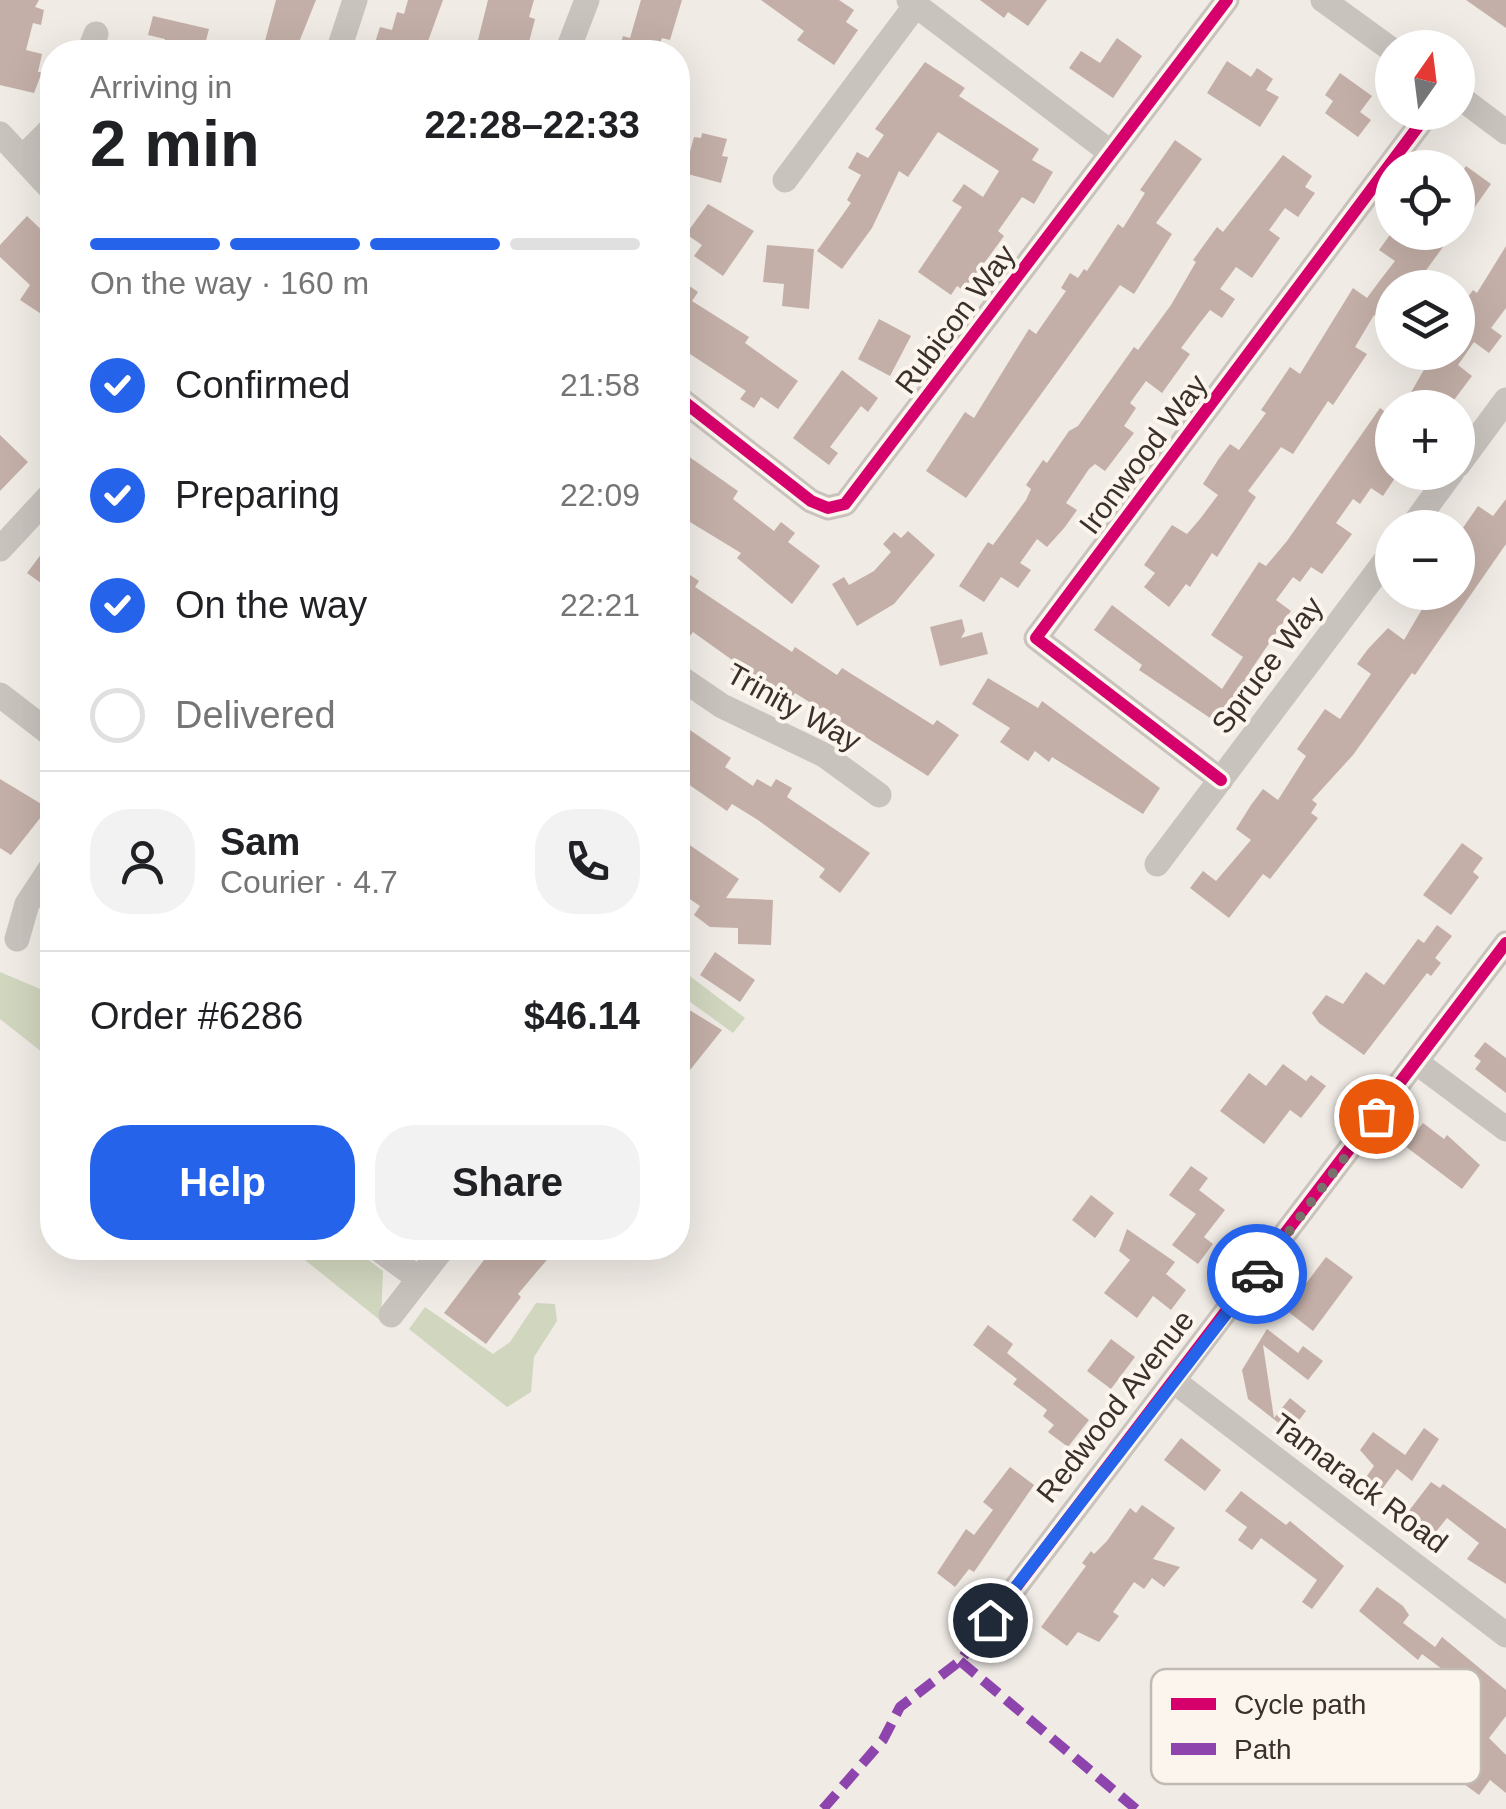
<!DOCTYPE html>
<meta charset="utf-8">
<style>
body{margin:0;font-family:Arial,sans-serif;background:#f2f2f2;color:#202124;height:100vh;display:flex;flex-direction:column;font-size:38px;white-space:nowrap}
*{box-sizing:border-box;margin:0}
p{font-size:32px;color:#757577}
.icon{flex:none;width:55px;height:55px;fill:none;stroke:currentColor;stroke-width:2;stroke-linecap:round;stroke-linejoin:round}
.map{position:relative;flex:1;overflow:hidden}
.drawer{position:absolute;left:40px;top:40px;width:650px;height:1220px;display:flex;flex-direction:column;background:#fff;border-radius:40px;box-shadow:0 10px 40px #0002}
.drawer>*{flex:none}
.needle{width:65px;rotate:14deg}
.tools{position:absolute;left:1375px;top:30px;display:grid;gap:20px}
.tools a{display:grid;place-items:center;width:100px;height:100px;border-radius:50%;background:#fff;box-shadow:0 10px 40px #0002;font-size:50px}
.pin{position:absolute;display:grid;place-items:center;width:85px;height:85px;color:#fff;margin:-42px;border:5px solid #fff;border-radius:50%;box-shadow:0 2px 10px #0007}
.courier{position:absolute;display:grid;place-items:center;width:100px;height:100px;margin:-50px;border:8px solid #2563eb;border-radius:50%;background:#fff;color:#222;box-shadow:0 2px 12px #0007}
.summary em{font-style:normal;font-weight:700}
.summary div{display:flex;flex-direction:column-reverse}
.summary{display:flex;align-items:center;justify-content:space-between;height:170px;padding:0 50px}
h1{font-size:65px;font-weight:700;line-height:75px}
.bar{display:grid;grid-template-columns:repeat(4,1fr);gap:15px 10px;align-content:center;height:120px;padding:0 50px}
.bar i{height:12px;border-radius:8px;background:#e0e0e0}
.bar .active{background:#2563eb}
.bar p{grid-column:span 4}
.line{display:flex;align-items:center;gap:25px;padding:0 50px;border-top:2px solid #e0e0e0}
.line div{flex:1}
.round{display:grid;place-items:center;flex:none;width:105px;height:105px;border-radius:40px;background:#f2f2f2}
ol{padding:0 50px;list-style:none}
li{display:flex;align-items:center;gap:30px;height:110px}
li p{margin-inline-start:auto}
li .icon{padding:10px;border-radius:50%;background:#2563eb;color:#fff;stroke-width:4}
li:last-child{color:#757577}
li i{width:55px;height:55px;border:5px solid #e0e0e0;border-radius:50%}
.action{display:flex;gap:20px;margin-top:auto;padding:20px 50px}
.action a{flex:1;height:115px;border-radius:40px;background:#2563eb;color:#fff;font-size:40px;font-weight:700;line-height:115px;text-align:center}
.action a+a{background:#f2f2f2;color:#202124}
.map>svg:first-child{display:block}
.green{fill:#d1d6bf}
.building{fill:#c3afa7}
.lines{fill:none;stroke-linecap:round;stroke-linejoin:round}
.minor{stroke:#c9c3be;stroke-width:25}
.quiet{stroke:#8e44ad;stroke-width:10;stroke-dasharray:20 10;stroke-linecap:butt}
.cycleway-casing{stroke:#fbf5ee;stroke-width:19}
.cycleway{stroke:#d6006c;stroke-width:12}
.done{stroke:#7a716c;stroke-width:10;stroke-dasharray:0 18}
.route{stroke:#2563eb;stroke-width:12}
.labels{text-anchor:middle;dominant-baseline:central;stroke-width:8;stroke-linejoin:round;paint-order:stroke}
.street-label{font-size:30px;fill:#3b302b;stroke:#fbf5ee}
.key{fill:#fbf5ee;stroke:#c1bab4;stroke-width:2.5}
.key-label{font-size:28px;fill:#3b302b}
</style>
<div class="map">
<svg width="1506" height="1809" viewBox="0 0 1506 1809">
<rect width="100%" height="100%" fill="#f0ebe5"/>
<path class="green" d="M678,967L745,1018L733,1033L678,993Z
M0,972L52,994V1060L0,1019Z
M290,1248H353L383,1271L381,1321Z
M536,1303L555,1304L557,1321L534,1357L531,1392L507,1407L409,1329L425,1307L493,1354L510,1342Z"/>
<path class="building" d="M0,0H39L35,7L44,10L41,25L33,23L26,50L42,54L38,72H42L34,93L0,85Z
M276,0H316L295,52H262Z
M408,0H443L424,52H372L380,27L392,30L397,12L404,14Z
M488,0H534L529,17L535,19L528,46L517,43L514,52H475Z
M641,0H682L670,40L662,38L659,46L665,52H618L623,36L630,38Z
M761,0H839L854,10L846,22L858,30L834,65L797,40L804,31Z
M980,0H1047L1028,26L1008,12L1004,18Z
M1466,0H1506V28Z
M153,16L209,29L203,52H162L165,39L148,35Z
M1117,38L1142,56L1113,98L1069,68L1081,51L1100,63Z
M1227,61L1251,77L1257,68L1273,79L1266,90L1279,97L1260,127L1207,93Z
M925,62L965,88L959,96L1039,149L1032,160L1053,172L1034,204L1022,197L998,231L1004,236L988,258L963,290L957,286L951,295L918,272L962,207L952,201L964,184L983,197L999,171L938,132L908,177L899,171L872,228L842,269L817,251L851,203L847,200L861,175L848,168L857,152L868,158L884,135L875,129Z
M1340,73L1372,96L1360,112L1371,120L1358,137L1325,113L1333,101L1325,95Z
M702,133L727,139L722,156L728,157L721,183L684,173L694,137L701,138Z
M1175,140L1202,159L1156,223L1172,234L1134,294L1120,285L966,498L926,471L965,412L974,418L1029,329L1036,334L1066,291L1061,288L1070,273L1078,278L1084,269L1087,271L1118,224L1123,228L1145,193L1140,190Z
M1283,155L1312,176L1305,187L1315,193L1298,217L1285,208L1269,230L1280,238L1252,278L1236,267L1220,289L1235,299L1222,318L1210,310L1199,324L1181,348L1190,354L1162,393L1146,381L1130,403L1136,408L1124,426L1134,433L1105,471L1095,464L1089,469L1066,503L1077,510L1065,527L1047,547L1037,539L1020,563L1031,570L1018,588L1001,577L984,602L959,586L988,542L993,545L1026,500L1031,489L1026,485L1043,460L1047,463L1069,431L1078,426L1134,347L1138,350L1171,305L1196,262L1193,260L1217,227L1223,232Z
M1466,166L1491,184L1458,231V178Z
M708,204L754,231L723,276L694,256L702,245L686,234Z
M27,216L52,240V321L20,300L30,285L0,257V245Z
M1392,232H1454L1421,277L1437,288H1392V329L1374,315L1355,347L1367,354L1333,405L1328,401L1293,454L1281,447L1248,491L1256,497L1217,557L1212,553L1190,587L1186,584L1169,607L1144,587L1155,573L1144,565L1172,525L1187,534L1200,519L1218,495L1203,484L1218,460L1230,444L1239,450L1266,413L1261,410L1290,367L1300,374L1353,288L1367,298L1378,283L1395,261L1379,250Z
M767,245L814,249L809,309L782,306L784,284L763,282Z
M1506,246V308L1491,328L1502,336L1489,353L1474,342L1458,365L1472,376L1448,408H1402L1425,368L1420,365L1429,352H1458V311L1473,290L1477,293Z
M685,283L698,292L692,301L749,337L745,343L798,381L778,409L761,397L754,408L740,399L746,391L684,350L688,345L678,338V291Z
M879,319L911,336L890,376L858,359Z
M842,370L878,398L868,412L861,406L830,447L838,453L829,465L793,438Z
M1380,408L1392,417L1395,478L1383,496L1371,488L1360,504L1353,499L1336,523L1352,534L1322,574L1311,567L1300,582L1293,577L1276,600L1291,611L1249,673L1254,676L1243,693L1239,690L1216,722L1139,670L1142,665L1094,630L1112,605L1222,689L1243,657L1211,635L1259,562L1266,566L1287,541Z
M0,435L28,462L0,491Z
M678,449L738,491L733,499L774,531L781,522L795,533L788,542L820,566L792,604L737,558L741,553L685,519L688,514L678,507Z
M1506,499V544L1415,675L1412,673L1353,755L1312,800L1317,804L1311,813L1318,818L1270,879L1263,874L1229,918L1190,888L1203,871L1216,881L1251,840L1236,829L1251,805L1263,789L1278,800L1306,756L1297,749L1325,709L1340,719L1371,674L1357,664L1368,649L1388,628L1404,640L1432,592H1458V535L1478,506L1493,516Z
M908,531L935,555L894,604L857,626L832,584L844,577L849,585L874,571L891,552L883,544L894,532L901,538Z
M42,553L52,560V591L27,573Z
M678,567L699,581L695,587L792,652L795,647L837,675L842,668L933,725L937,720L959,735L928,776L795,693L790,700L748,673L745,678L730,669L735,662L693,632L687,640L678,632Z
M962,619L965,631L961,638L982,632L988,654L940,666L930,627Z
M988,678L1038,708L1042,701L1160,788L1143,814L1052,757L1049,762L1035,751L1028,761L1000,742L1010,728L972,704Z
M684,726L731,758L725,767L753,786L757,779L771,787L776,779L792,788L787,797L870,853L840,893L819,877L825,869L758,820L732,804L727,811L678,777V735Z
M0,779L48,808L11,855L0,848Z
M678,837L739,879L726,898L773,900L771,945L738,944V928L710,927L694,915L700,906L678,891Z
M1462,843L1483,858L1473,872L1479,877L1451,915L1423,895Z
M1437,925L1452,936L1435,958L1441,963L1431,976L1427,973L1364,1055L1319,1023L1312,1013L1326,995L1343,1004L1366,972L1384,985L1418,939L1424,943Z
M715,952L755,980L740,1002L700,975Z
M678,1003L722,1030L678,1085Z
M1485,1042L1506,1058V1093L1475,1069L1481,1061L1474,1056Z
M1283,1064L1306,1081L1311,1075L1326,1086L1301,1118L1290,1110L1264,1144L1220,1111L1249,1073L1266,1086Z
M1423,1123L1444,1139L1447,1135L1480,1165L1462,1189L1405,1146Z
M1191,1166L1208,1178L1199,1190L1225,1210L1204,1237L1213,1244L1198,1264L1172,1245L1196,1214L1169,1195Z
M1091,1195L1114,1213L1095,1238L1072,1220Z
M1127,1229L1175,1262L1166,1274L1186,1290L1171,1310L1153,1296L1137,1318L1104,1293L1130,1260L1119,1251Z
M493,1248H557L518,1294L521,1297L486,1344L444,1313Z
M1326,1257L1353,1277L1313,1331L1286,1310Z
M988,1325L1013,1344L1007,1353L1089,1420L1068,1447L1048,1432L1054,1425L1043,1416L1047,1410L1013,1384L1017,1379L973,1345Z
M1267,1329L1298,1353L1303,1346L1323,1361L1308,1380L1263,1345L1274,1418L1290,1398L1306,1411L1290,1432L1248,1399L1242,1370Z
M1111,1339L1135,1357L1111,1389L1087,1371Z
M1424,1428L1439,1439L1412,1481L1397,1469L1380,1492L1364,1480L1374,1466L1360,1450L1373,1432L1405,1455Z
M1181,1438L1221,1470L1205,1491L1164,1460Z
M1010,1467L1034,1485L974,1572L969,1569L955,1587L937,1573L966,1529L974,1535L993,1510L983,1502Z
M1431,1482L1440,1488L1443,1484L1506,1529V1584L1467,1559L1479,1543L1447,1518L1435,1533L1408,1512Z
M1241,1491L1286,1525L1290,1521L1344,1566L1312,1609L1302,1602L1317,1580L1261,1538L1252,1550L1238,1540L1247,1527L1225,1511Z
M1142,1505L1175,1528L1153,1559L1180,1567L1164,1587L1152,1578L1144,1589L1134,1582L1113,1612L1119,1616L1099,1642L1078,1632L1067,1646L1041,1627L1086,1566L1082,1563L1091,1551L1094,1554L1107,1541L1130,1508L1136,1513Z
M1377,1587L1403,1606L1409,1615L1403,1623L1435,1647L1442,1637L1506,1690V1716L1489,1738L1506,1755V1793L1490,1780L1479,1795L1456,1778L1482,1744L1452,1721L1474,1693L1422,1654L1418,1660L1359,1611Z"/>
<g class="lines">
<path class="minor" d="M909,0L1110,152
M1323,0L1392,50
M89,52L96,34
M338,52L355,0
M567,52L587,0
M1458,96L1506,132
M0,134L52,190
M23,157L52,128
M785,180L916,5
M678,397L811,501L828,508L845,504L1227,0
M1458,465L1506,400
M1411,528L1452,472
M0,549L52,493
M678,676L722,706L824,755L879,795
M0,695L52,735
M1221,780L1036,638L1429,112
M1157,864L1392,552
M17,939L27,904L52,866
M1416,1062L1506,1129
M377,1248L419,1279
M391,1315L443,1248
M1175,1382L1506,1635
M991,1620L1506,943"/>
<path class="quiet" d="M960,1661L1136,1809
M823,1809L883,1740L900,1707L960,1661L991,1620"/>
<g class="cycleway-casing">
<path id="cycleway" d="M678,397L811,501L828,508L845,504L1227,0
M1221,780L1036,638L1429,112
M991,1620L1506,943"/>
</g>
<use href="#cycleway" class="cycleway"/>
</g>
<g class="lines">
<path class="done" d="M1257,1274L1376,1116"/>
<path class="route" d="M990,1620L1257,1274"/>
</g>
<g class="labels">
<g class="street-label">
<text transform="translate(955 319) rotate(-53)">Rubicon Way</text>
<text transform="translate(1143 454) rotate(-53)">Ironwood Way</text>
<text transform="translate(1267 665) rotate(-53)">Spruce Way</text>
<text transform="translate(794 707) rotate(29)">Trinity Way</text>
<text transform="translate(1115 1406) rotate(-52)">Redwood Avenue</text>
<text transform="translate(1360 1483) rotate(37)">Tamarack Road</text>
</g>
</g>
<rect x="1151" y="1669" width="330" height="115" rx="15" class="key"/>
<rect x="1171" y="1698" width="45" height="12" fill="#d6006c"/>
<rect x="1171" y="1743" width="45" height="12" fill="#8e44ad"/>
<g class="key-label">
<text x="1234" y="1714">Cycle path</text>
<text x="1234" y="1759">Path</text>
</g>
</svg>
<div class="tools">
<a><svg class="needle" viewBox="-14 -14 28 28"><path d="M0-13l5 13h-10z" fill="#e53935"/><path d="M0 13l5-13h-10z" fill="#757577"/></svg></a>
<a><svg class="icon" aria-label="locate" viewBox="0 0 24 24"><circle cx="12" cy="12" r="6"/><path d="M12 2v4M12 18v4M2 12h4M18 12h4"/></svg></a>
<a><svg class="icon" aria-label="layers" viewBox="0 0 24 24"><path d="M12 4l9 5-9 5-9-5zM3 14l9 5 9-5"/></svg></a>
<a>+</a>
<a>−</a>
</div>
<div class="pin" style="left:1376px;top:1116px;background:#ea580c"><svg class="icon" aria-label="bag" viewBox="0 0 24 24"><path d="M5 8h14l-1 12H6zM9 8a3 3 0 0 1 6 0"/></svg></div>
<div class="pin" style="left:990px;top:1620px;background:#1f2937"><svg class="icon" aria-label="home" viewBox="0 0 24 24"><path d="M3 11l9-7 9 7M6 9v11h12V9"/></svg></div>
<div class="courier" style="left:1257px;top:1274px"><svg class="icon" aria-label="car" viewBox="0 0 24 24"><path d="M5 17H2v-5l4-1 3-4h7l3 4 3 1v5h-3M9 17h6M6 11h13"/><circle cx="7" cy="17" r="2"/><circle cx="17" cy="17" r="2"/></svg></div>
<section class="drawer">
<div class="summary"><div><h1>2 min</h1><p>Arriving in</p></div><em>22:28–22:33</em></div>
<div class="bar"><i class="active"></i><i class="active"></i><i class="active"></i><i></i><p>On the way · 160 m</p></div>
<ol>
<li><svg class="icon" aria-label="check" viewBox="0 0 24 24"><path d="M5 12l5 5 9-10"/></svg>Confirmed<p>21:58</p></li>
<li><svg class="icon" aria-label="check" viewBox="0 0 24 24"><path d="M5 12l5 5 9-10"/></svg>Preparing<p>22:09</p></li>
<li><svg class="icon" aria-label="check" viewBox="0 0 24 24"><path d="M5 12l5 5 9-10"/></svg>On the way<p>22:21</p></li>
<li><i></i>Delivered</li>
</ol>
<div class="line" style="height:180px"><a class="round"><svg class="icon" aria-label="person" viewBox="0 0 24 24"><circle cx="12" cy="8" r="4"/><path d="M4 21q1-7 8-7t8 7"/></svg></a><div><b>Sam</b><p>Courier · 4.7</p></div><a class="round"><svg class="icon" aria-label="phone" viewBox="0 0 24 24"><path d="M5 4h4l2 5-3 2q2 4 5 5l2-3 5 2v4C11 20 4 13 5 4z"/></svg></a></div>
<div class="line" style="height:130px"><div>Order #6286</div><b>$46.14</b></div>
<div class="action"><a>Help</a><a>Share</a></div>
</section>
</div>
